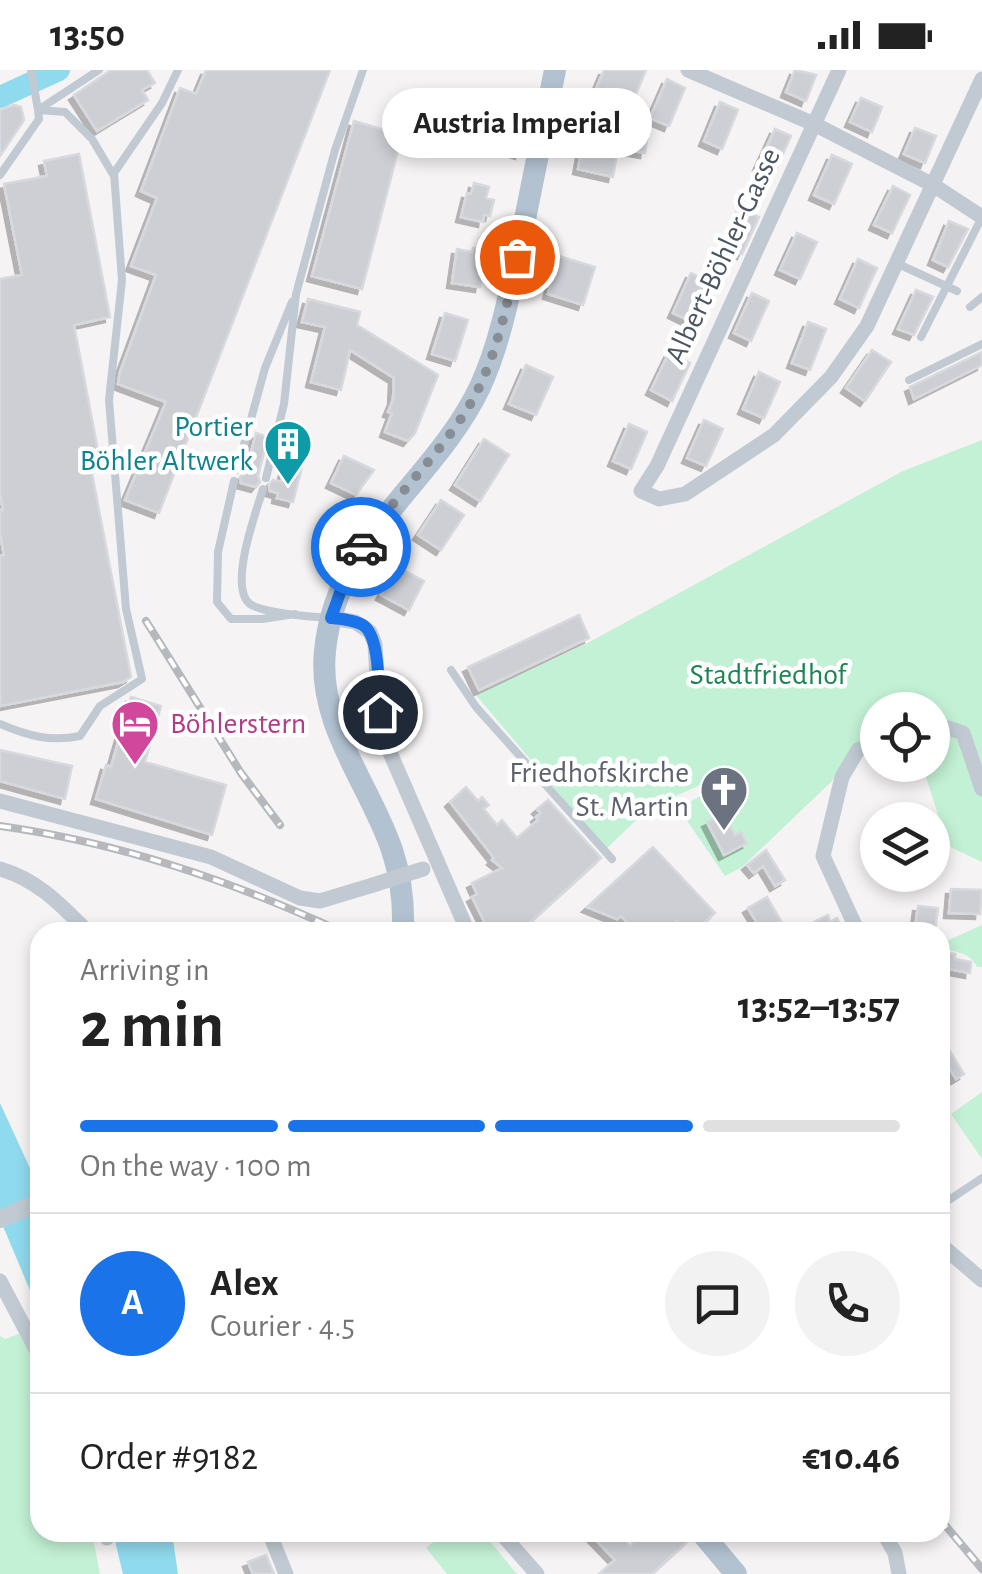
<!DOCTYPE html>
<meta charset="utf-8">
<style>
body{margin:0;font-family:"Alegreya Sans",sans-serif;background:#f2f2f2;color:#222;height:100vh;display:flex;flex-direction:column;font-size:38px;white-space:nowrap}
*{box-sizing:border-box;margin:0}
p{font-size:32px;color:#767676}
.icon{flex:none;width:55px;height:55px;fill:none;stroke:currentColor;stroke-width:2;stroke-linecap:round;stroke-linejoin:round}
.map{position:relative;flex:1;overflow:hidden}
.sheet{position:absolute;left:30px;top:852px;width:920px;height:620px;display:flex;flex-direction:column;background:#fff;border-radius:30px;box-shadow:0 5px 15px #0003}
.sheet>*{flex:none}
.buttons{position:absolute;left:860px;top:622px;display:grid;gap:20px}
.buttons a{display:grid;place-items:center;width:90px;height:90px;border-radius:50%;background:#fff;box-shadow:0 5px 15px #0003;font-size:50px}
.pin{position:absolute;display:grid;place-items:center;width:85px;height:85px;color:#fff;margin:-42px;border:5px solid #fff;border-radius:50%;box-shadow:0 2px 10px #0007}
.courier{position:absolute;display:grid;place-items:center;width:100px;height:100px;margin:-50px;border:8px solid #1a73e8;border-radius:50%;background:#fff;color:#222;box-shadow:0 2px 12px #0007}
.bubble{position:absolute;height:70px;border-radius:35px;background:#fff;box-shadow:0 5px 15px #0003;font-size:32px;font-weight:700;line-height:70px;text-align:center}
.overview em{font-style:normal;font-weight:700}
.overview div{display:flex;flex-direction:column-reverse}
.overview{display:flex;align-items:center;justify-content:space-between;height:170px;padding:0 50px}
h1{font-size:65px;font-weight:700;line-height:75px}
.bar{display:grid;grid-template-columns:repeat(4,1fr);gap:15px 10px;align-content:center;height:120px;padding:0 50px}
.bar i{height:12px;border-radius:8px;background:#e0e0e0}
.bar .active{background:#1a73e8}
.bar p{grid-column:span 4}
.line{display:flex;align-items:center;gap:25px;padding:0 50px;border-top:2px solid #e0e0e0}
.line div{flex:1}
.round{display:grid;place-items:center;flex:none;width:105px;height:105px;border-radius:52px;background:#f2f2f2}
.status{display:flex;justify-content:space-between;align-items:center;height:70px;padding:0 50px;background:#fff;direction:ltr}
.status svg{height:28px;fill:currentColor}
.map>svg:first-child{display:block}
.green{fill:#c3f1d5}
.water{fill:#90daee}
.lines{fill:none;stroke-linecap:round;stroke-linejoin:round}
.river{stroke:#90daee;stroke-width:22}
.building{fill:#cdcfd5;stroke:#d7d9de;stroke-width:2.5;filter:url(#shadow)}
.service{stroke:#c1cad2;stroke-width:8}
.minor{stroke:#c1cad2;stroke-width:15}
.tertiary{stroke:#c1cad2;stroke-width:18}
.primary{stroke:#b3c2d1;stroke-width:22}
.rail-casing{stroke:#b5b8bd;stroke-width:8}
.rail{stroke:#fff;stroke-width:4;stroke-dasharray:11;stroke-linecap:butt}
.minor-bridge{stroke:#c1cad2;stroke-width:15}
.done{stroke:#868d94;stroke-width:10;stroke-dasharray:0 18}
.route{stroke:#1a73e8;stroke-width:12}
.labels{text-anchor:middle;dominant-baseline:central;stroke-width:9;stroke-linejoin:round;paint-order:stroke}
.street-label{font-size:30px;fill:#4a5661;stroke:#fff}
.culture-label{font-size:30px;fill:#0d838f;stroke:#fff;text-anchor:end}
.park-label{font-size:30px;fill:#17864f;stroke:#fff}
.hotel-label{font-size:30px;fill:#b23c85;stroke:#fff;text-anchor:start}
.worship-label{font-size:30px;fill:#5b616d;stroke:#fff;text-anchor:end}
</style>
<div class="status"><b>13:50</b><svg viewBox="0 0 49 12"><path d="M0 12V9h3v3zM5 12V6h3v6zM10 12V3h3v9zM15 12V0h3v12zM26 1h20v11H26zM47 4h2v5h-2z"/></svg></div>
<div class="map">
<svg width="982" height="1504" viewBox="0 0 982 1504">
<defs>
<filter id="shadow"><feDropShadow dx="-5" dy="5" stdDeviation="0" flood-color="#0004"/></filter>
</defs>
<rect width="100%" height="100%" fill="#f5f3f3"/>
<path class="green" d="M982,370V792L948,776L926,707L918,695H932V640H878L877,666L844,692L832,711L742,797L725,806L679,739L719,714L716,708L649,738L606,779L476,625L584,575L903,401Z
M982,855V897H977C971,883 954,880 940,880V874Z
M982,1022V1089L951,1044Z
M21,1263L40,1307V1462L92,1463L100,1504H0V1266L5,1269Z
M445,1463H483L517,1504H447L426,1478Z"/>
<path class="water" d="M0,1033L40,1120V1244L0,1149Z
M113,1463H172L178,1504H123Z"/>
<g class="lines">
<path class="river" d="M0,27L59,0"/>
</g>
<path class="building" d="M111,0H147L155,13L142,20L148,30L97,61L74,25Z
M206,0H330L159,443L125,430L166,332L118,314L120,302L156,205L131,196L157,128L141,121L180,18L196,24Z
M604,0H646L622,58L648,63L645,83L618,78L613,107L578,99L591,31Z
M795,0L816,5L806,31L786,22Z
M667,9L685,18L669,56L650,48Z
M861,28L882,37L872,62L850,52Z
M720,32L738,40L722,79L704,71Z
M14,35L21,37L24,50L0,86V40Z
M354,51L402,65L362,219L312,206Z
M915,58L936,66L925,93L904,84Z
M775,59L791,66L774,104L758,96Z
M495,61L524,72L520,84L491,74Z
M79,84L110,247L74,255L99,386L89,388L131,607L123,612L0,636V486L4,485L0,463V440H3L0,423V209L22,205L4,114L47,106L44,91Z
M832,85L852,94L834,134L814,125Z
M474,113L489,117L486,128L494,130L490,146L484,145L483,152L461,147L467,123L471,124Z
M893,116L910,125L892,163L874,155Z
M741,138L759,147L742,184L723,175Z
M949,151L968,159L948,197L933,190Z
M797,163L817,172L800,209L780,200Z
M473,178L483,179L485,183L480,217L452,213L457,179L472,182Z
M559,186L595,197L583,235L548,224L551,213L547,212Z
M858,189L877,198L859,238L840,229Z
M691,203L711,213L692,252L673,243Z
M916,220L933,227L914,265L898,259Z
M752,223L769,231L751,271L734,263Z
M308,229L360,242L357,255L438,305L415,363L408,371L385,362L392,343L388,342L393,330L394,308L350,280L341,320L311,312L325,257L302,252Z
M445,243L468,250L455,291L432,284Z
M808,252L826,259L810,300L792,293Z
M872,280L891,292L865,331L846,318Z
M982,282V295L914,329L910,317Z
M669,283L690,293L672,331L651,320Z
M526,295L553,307L536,345L509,334Z
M759,302L780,312L764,348L743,339Z
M704,350L723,359L706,396L687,388Z
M629,354L647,362L631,399L613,391Z
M256,363L268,367L258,406L260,412L256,417L241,413L240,407L246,403Z
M484,369L509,385L480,431L455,415Z
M344,386L374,400L356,425L331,413Z
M286,393L302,397L293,432L277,428L278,423L270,421L269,415L273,410L281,412Z
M441,430L464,445L441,480L418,465Z
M396,496L424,511L409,540L381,525Z
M579,545L589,568L479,620L468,597Z
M131,627L161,636L145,692L226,715L212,765L96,729L106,695L111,697Z
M0,680L72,696L65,729L0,711Z
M466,717L478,731L482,727L489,735L484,739L497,755L502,750L517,768L538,750L536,747L541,743L537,739L548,730L601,788L526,856L529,862H496L492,853L486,855L472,827L477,824L472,813L502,798L492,790L494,788L450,732Z
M724,744L735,765L741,762L747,773L724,785L707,752Z
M653,777L715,843L693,862H688L677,851L664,862H637L621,846L617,849L587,837Z
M766,780L785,810L775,816L763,796L754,803L747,795Z
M951,819L982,820L980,844L949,843Z
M767,827L781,851L762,861L748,838Z
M918,836L938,838L935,861L915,859Z
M828,845L830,852L837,848L844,862H809L817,858L814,852Z
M944,882L955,884V889L971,892L970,903L943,898Z
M940,965L964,1004L956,1009L940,983Z
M588,1462H617L630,1476L645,1462H686L689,1470L652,1504H599L615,1490Z
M266,1485L274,1504H253L248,1492Z"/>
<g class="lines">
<path class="service" d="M31,0L38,40L99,0
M523,51L543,55
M0,105L39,49L38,40L65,42L92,69L114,106
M896,193L957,221
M970,237L982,227
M921,267L982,147
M909,310L982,274
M237,400L265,298L292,232
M266,408L284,334L296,224L335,80L363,0
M234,411L218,482L217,532L231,549H262L295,544
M263,419C256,442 228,517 250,534C262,543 312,547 329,548
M451,600L476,637L612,789
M0,654C28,666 50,672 80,666L100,636L142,609L126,539L109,330L122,210L114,103L162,33L178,0
M940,1136L982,1108
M721,1465L724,1462"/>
<path class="minor" d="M688,0L814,54L933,115L982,147
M839,0L657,396L641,421L659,429L685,424L774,365L831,307L867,256L982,9
M331,548L355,552L370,562L375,574L379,642L388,678L468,862
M932,659L949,658L963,663L982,719
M0,731L211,787L300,828L320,831L373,815
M0,799C38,810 61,835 88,862
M858,862L823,786L842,707L858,680L878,672
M940,1174L982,1210
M0,1211L40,1287
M105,1462L107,1468
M269,1462L286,1504
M500,1462L537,1504
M883,1462L895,1483L899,1504"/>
<path class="tertiary" d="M0,1149L40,1132"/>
<path class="primary" d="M403,862C404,835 401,807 392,780C370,715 317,654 325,581C336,466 434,413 480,317C502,269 511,215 522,164C533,109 544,55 555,0
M701,1462L736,1504"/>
<g class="rail-casing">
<path id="rail" d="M146,551L241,703L280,755
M0,756C121,773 232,811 342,862
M940,1449L982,1499"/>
</g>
<use href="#rail" class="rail"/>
<path class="minor-bridge" d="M373,815L423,799"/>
</g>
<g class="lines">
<path class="done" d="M361,477C392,429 435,390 466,341C495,295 506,240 517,187"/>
<path class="route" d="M361,477L350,495L331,548C342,549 354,550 363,555C381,567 378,622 380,642"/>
</g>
<defs>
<g id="building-pin" transform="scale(2.5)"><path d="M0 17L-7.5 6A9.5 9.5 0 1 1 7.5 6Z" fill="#0f9aa8" stroke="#fff"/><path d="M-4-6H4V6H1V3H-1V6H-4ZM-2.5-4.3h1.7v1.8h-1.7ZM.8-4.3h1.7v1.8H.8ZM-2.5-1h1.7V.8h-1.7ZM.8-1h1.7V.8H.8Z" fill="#fff"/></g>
<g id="hotel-pin" transform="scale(2.5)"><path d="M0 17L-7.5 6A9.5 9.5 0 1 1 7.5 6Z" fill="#d1479c" stroke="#fff"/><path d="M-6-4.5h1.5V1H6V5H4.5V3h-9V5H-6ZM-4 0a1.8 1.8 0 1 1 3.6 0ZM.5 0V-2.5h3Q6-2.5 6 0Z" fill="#fff"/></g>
<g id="church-pin" transform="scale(2.5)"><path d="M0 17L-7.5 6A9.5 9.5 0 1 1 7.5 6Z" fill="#6b7280" stroke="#fff"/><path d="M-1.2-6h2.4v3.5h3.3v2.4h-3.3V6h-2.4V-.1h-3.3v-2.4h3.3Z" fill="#fff"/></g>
</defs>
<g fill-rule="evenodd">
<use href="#building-pin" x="288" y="374"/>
<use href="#hotel-pin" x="135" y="654"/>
<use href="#church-pin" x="724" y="720"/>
</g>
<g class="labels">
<g class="street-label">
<text transform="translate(723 186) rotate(-65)">Albert-Böhler-Gasse</text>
</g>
<g class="culture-label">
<text x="253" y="357">Portier<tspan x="253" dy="34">Böhler Altwerk</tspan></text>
</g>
<g class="park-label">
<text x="768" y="605">Stadtfriedhof</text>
</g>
<g class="hotel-label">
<text x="170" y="654">Böhlerstern</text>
</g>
<g class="worship-label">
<text x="689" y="703">Friedhofskirche<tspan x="689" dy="34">St. Martin</tspan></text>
</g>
</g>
</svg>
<div class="buttons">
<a><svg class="icon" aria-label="locate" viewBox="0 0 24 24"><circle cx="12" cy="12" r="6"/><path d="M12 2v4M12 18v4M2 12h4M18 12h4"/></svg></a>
<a><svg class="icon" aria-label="layers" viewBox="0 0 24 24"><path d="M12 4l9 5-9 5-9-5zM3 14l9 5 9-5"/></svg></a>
</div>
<div class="pin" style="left:517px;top:187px;background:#ea580c"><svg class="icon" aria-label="bag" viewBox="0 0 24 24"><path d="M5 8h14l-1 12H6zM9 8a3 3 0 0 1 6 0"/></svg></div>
<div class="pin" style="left:380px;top:642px;background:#1f2937"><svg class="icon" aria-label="home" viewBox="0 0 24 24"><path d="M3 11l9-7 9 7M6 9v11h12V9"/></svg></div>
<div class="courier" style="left:361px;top:477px"><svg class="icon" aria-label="car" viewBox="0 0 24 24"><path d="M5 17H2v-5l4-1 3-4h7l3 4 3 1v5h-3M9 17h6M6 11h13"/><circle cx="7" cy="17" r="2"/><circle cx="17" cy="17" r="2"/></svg></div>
<div class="bubble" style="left:382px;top:18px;width:270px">Austria Imperial</div>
<section class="sheet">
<div class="overview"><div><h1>2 min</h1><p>Arriving in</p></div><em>13:52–13:57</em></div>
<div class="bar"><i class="active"></i><i class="active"></i><i class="active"></i><i></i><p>On the way · 100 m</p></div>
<div class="line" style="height:180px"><b class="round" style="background:#1a73e8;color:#fff">A</b><div><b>Alex</b><p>Courier · 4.5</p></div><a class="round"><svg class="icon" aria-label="chat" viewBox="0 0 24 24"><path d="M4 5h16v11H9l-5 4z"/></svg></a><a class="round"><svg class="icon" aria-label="phone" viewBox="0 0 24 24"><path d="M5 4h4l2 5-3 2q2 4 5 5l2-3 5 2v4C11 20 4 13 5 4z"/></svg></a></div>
<div class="line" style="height:130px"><div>Order #9182</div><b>€10.46</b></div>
</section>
</div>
